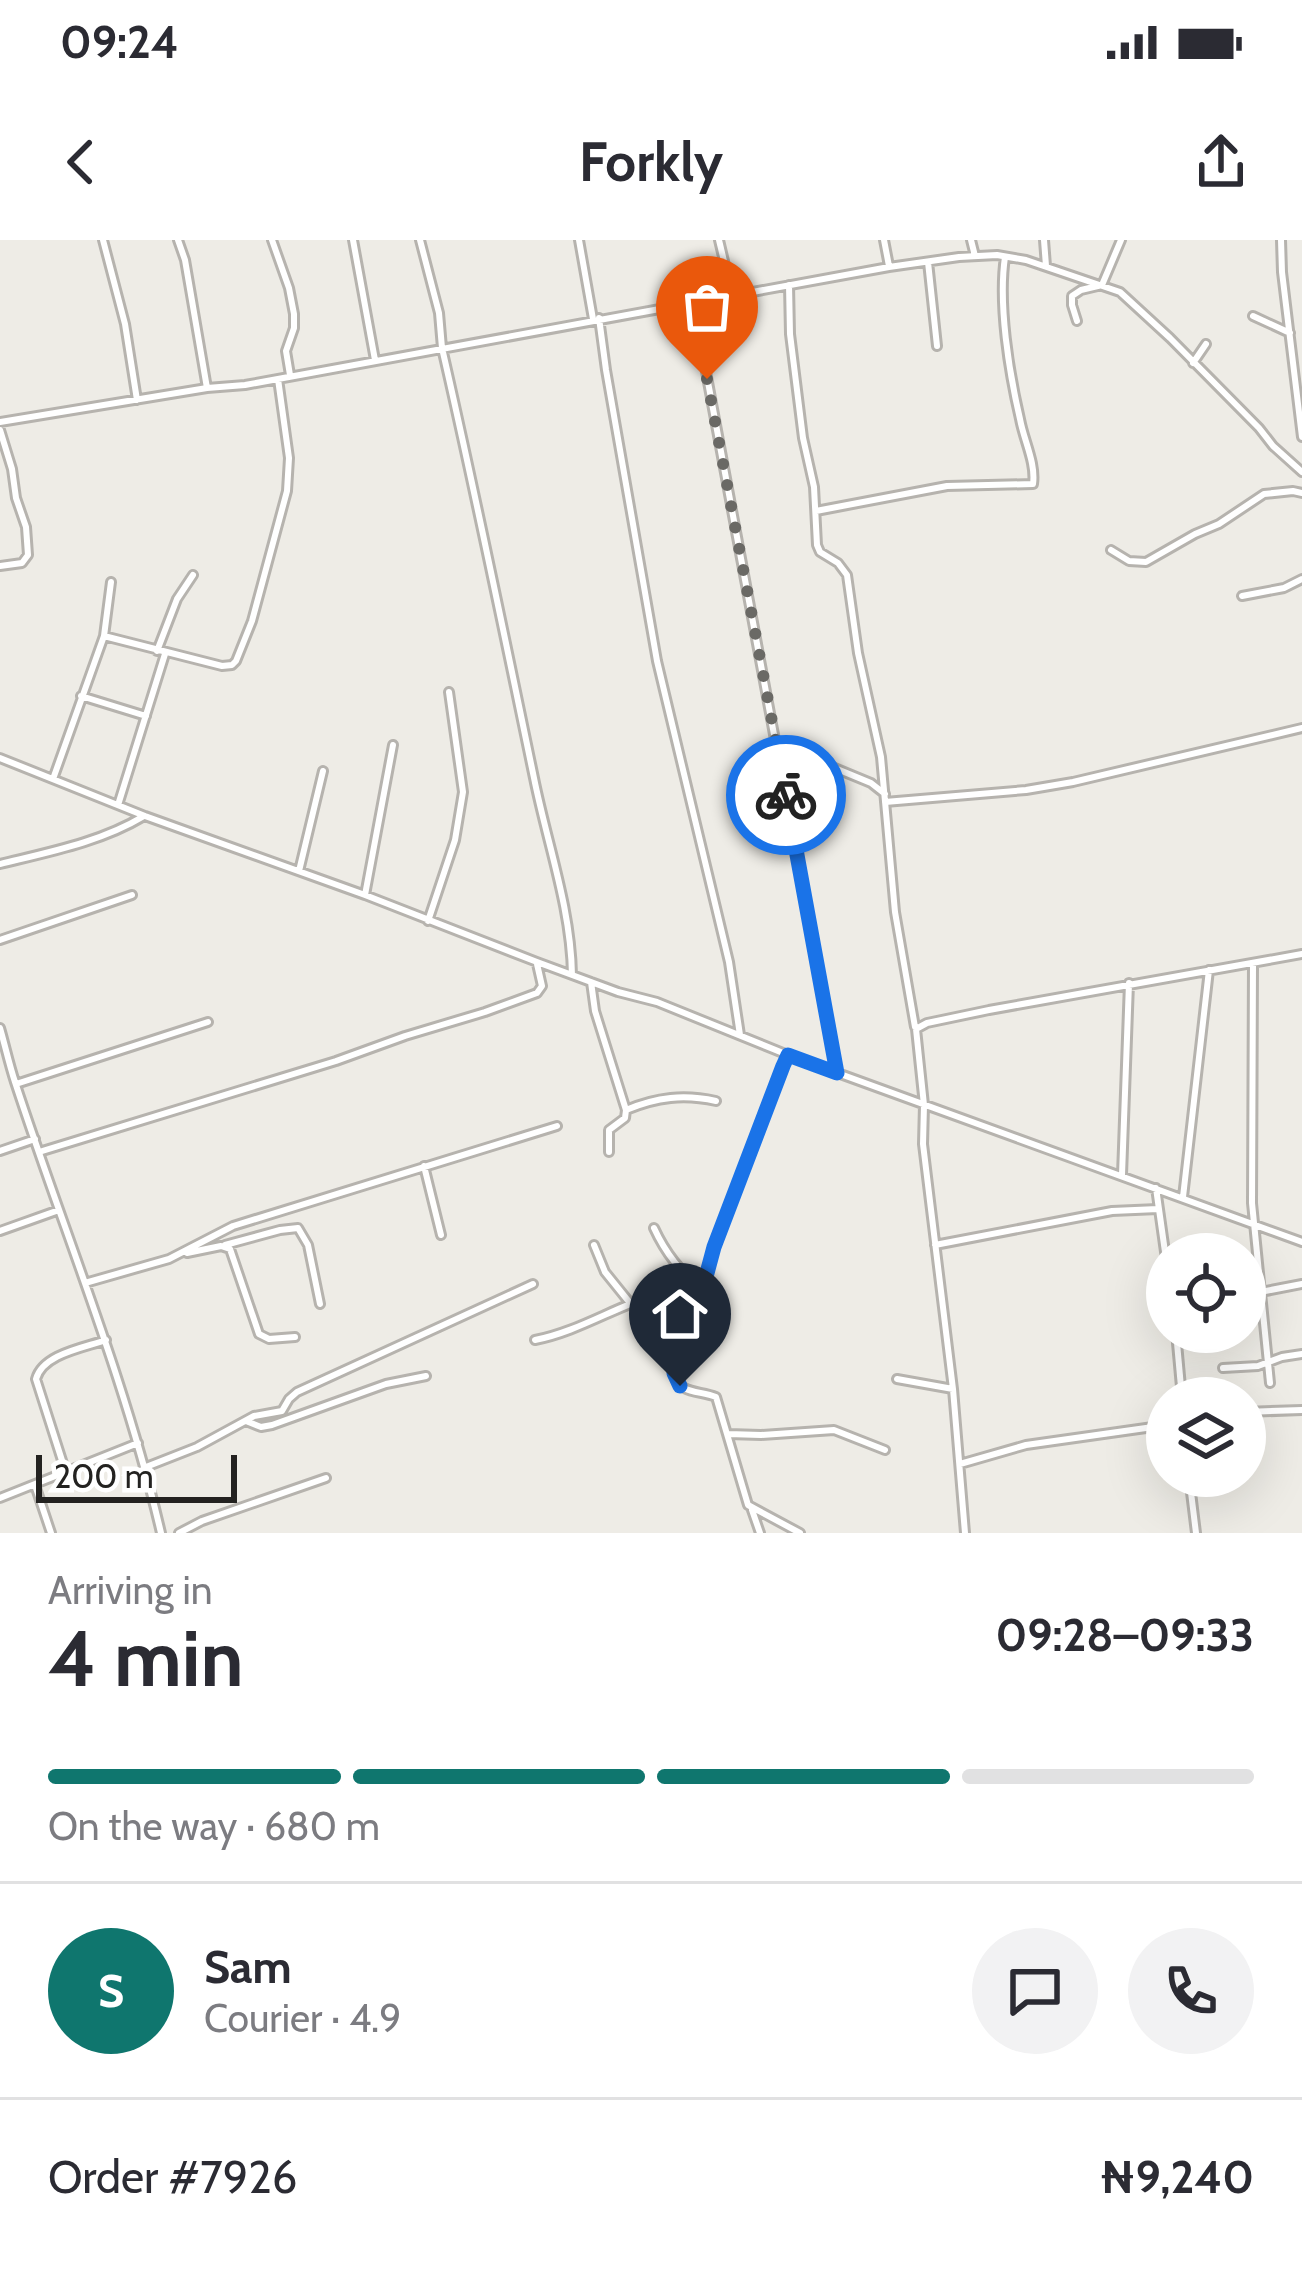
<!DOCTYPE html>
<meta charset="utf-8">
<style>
body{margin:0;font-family:Cabin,sans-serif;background:#f2f2f3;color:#2b2b33;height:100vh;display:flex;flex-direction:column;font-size:45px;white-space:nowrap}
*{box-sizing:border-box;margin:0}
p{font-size:39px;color:#7c7c81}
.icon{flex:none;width:66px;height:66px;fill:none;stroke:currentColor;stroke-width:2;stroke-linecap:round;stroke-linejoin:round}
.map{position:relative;height:1293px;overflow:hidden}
.drawer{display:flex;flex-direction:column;background:#fff;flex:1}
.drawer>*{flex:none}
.tools{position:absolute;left:1146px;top:993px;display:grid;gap:24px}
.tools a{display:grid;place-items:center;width:120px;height:120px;border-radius:50%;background:#fff;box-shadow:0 12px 48px #0002;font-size:60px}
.scale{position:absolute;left:36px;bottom:30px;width:201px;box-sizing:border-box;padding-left:12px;border:6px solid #232220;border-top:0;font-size:33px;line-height:42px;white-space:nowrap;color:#232220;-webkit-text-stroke:9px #fff;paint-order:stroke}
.pin{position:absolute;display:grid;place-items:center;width:102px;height:102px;color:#fff;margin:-123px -51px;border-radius:50% 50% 50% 0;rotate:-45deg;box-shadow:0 0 12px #0007}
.pin .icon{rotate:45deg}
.courier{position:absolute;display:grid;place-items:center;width:120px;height:120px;margin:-60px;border:9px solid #1a73e8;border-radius:50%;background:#fff;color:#222;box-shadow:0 3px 15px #0007}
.headline em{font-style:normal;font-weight:700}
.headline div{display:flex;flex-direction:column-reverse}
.headline{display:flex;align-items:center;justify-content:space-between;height:204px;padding:0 48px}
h1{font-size:78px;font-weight:700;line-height:90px}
.bar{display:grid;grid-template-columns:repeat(4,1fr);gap:18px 12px;align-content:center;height:144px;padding:0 48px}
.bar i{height:15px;border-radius:9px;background:#e1e1e2}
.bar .selected{background:#0f766e}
.bar p{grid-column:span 4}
.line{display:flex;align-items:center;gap:30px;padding:0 48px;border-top:3px solid #e1e1e2}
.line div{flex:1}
.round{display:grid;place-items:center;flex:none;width:126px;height:126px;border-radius:63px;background:#f2f2f3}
.status{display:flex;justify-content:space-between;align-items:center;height:84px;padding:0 60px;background:#fff;direction:ltr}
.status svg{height:33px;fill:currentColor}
header{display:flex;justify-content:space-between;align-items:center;height:156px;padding:0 48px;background:#fff;font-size:54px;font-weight:700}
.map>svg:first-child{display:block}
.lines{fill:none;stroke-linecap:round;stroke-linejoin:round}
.street-casing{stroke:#b6b3ae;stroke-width:12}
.street{stroke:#fff;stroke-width:6}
.done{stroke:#6a6965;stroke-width:12;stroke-dasharray:0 21.6}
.route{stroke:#1a73e8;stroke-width:15}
</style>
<div class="status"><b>09:24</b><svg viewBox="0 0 49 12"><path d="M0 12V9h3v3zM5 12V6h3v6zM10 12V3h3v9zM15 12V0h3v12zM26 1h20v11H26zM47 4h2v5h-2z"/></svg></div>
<header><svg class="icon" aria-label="back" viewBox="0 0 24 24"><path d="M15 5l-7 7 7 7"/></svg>Forkly<svg class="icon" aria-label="share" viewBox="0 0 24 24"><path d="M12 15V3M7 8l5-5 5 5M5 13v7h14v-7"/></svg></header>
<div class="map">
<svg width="1302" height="1293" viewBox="0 0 1302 1293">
<rect width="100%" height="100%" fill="#eeece6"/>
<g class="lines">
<g class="street-casing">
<path id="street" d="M103,0L125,84L137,160
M178,0L185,20L207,148
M272,0L289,48L294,74V88L286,111L290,135
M353,0L375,120
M420,0L439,73L442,108C475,251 504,394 534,538C547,603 571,668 572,735
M579,0L593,79
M719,0L732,55
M884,0L889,26
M971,0L975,16
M1044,0L1046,26
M1281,0L1282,32L1302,197
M928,22L937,106
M789,45L790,94L803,198L814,247L817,305L820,312L838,323L847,335L858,413L881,517L895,672L915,787
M693,62L837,831
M1253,76L1290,93
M599,78L606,130L657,421L729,722L740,795
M1077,81L1072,65V56L1081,50L1102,45L1121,0
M1193,123L1206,104
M0,182L207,148L245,145L889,27L959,17L997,15L1026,20L1120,52L1170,98L1259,188L1273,206L1302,232
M0,190L12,229L16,258L26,287L28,315L22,323L0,326
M816,271L947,246L1033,244C1036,223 1024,201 1020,179C1009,132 998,64 1005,17
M1111,310L1129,321L1146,322L1195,294L1219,284L1264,254L1293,251L1302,253
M1242,356L1284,348L1302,339
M104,396L222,426L232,425L236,421L252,381L287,251L289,218L278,139
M157,411L177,359L193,335
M81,456L146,476
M808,517L871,543L885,554
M0,518L145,576L365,655L537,722L618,752L657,762L788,815L1302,1002
M53,539L104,396L111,342
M885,562L1026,550L1073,542L1302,488
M118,565L165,414
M0,624C49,612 101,602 144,576
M299,631L323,531
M365,655L393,505
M428,681L455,600L463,552L449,452
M0,700L132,655
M1253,724L1252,963L1270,1143
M591,742L595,771L626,870L625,878L609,890V912
M0,788C5,805 9,824 15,842C64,992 125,1138 161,1293
M788,815L769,860L714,1007L674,1134C680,1155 699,1150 716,1157L748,1265L800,1293
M16,844L208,782
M626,870C657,857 684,854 716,861
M0,911L35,899
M39,912L336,821L405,796L485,772L537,753L542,746L537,724
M424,926L441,995
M1122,935L1129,743
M1156,948L1167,1026
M1183,957L1209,730
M0,991L59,970
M225,1005L280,990L298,988L308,1005L320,1064
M594,1005L605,1032L630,1063
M935,1005L1112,971L1158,969
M187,1013L221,1006L230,1009L259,1094L269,1099L295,1097
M85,1043L169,1019L233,986L557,886
M1245,1055L1302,1044
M1176,1092L1182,1158
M535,1100C593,1089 642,1046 703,1048C682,1036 664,1010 654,988
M1223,1128L1258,1126L1282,1117L1302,1114
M897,1139L953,1149
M1245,1172L1302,1170
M246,1181L261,1187L272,1185L386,1144L426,1136
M728,1194L761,1195L834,1190L885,1210
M960,1224L1026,1205L1167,1185
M146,1227L197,1207L254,1176L282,1171L289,1159L297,1152L533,1044
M66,1233L36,1139C43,1114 83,1108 106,1100
M1189,1236L1196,1293
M35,1245L51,1293
M0,1258L138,1203
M752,1270L760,1293
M179,1293L202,1281L326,1238
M965,1293L953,1149L923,904L924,865L916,789L927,783L989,770L1302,714"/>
</g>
<use href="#street" class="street"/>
</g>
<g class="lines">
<path class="done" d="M707,139L786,555"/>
<path class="route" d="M680,1146L674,1133L676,1121L703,1048L714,1007L783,826L788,815L837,833L786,555"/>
</g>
</svg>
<div class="tools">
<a><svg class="icon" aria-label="locate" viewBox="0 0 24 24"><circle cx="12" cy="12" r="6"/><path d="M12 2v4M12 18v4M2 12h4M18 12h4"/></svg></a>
<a><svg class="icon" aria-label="layers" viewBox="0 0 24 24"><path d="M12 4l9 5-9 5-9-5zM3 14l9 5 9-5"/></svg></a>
</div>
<div class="scale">200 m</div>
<div class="pin" style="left:707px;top:139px;background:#ea580c"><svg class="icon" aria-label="bag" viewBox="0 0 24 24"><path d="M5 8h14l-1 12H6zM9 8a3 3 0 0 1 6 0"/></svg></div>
<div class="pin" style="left:680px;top:1146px;background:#1f2937"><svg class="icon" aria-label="home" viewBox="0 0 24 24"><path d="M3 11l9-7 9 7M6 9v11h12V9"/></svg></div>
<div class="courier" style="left:786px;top:555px"><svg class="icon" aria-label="bike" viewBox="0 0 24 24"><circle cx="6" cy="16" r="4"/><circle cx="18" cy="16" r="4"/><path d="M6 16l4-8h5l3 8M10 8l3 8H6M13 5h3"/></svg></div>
</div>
<section class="drawer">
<div class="headline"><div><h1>4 min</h1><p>Arriving in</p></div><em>09:28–09:33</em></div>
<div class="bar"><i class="selected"></i><i class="selected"></i><i class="selected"></i><i></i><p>On the way · 680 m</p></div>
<div class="line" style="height:216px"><b class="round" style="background:#0f766e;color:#fff">S</b><div><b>Sam</b><p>Courier · 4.9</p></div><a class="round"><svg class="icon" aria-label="chat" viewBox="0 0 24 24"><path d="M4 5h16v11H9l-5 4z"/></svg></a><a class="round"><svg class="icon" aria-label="phone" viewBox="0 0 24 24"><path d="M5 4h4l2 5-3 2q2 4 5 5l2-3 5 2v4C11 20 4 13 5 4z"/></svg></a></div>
<div class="line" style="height:156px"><div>Order #7926</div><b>₦9,240</b></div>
</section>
